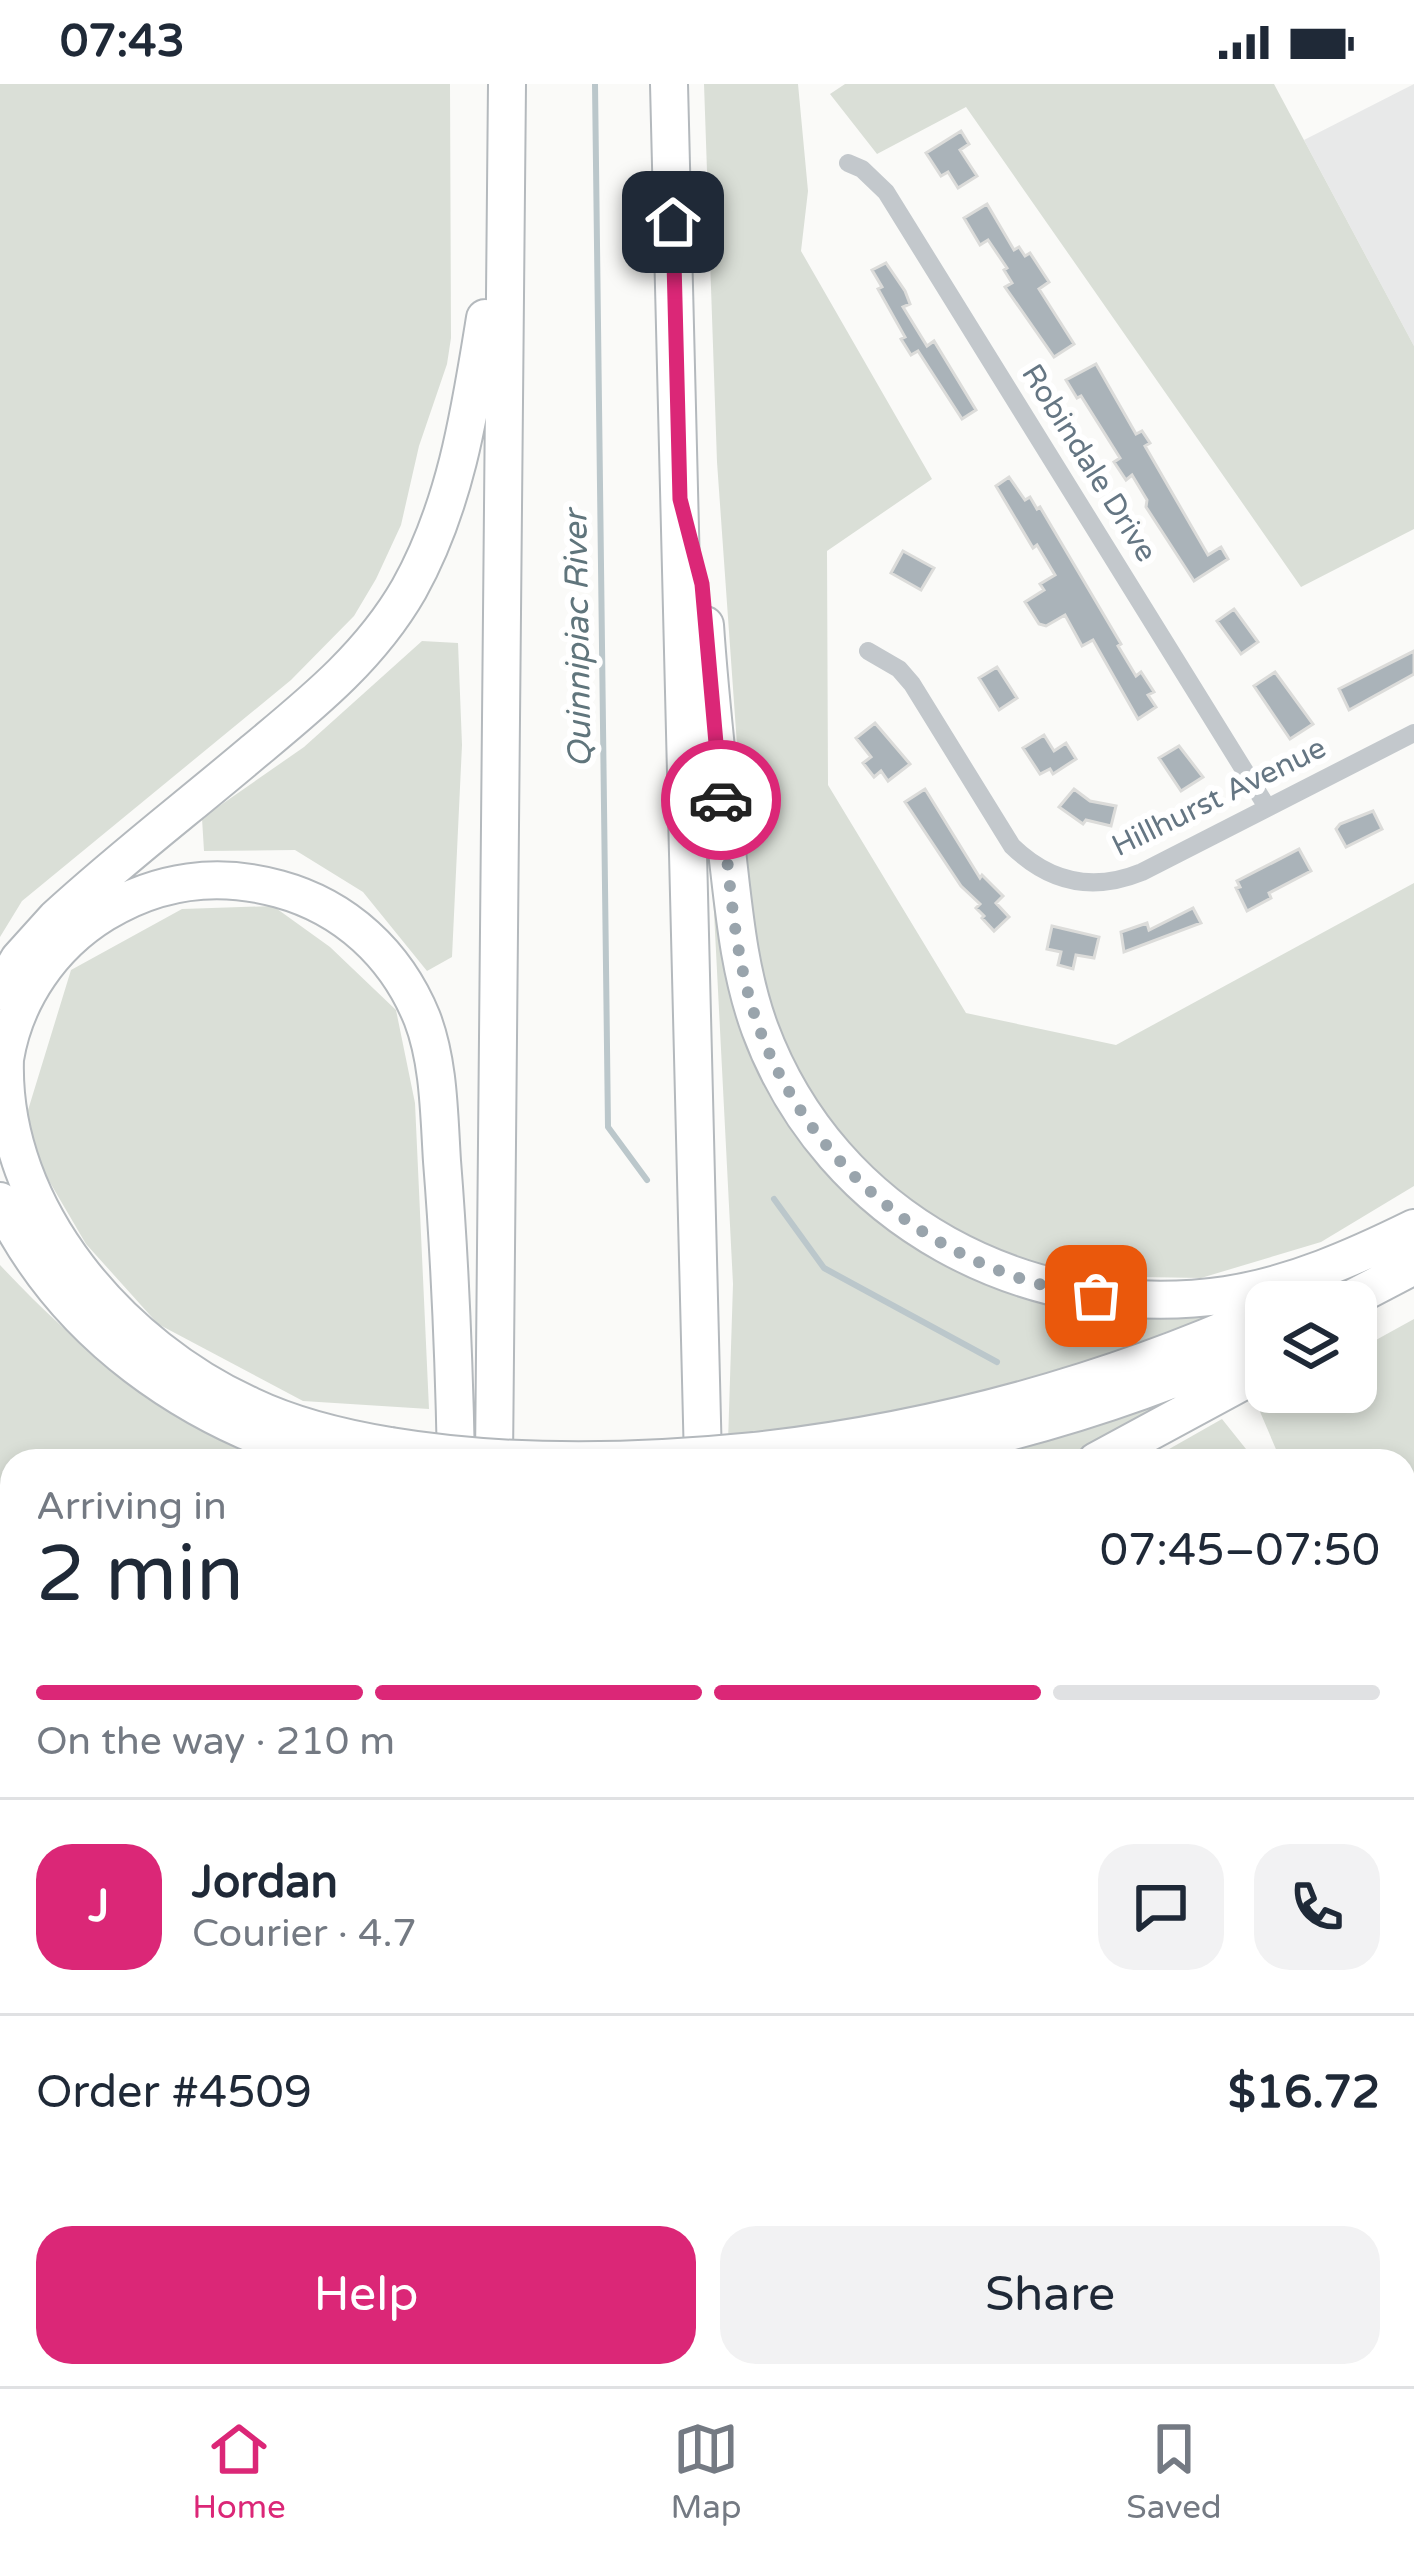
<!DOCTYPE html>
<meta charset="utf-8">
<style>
body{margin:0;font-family:"Varela Round",sans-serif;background:#f2f2f3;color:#1f2937;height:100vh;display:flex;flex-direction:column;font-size:45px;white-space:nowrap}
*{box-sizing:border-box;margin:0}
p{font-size:39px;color:#747a83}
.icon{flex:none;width:66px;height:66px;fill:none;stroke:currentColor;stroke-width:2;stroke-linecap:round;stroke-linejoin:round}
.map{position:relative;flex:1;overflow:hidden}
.panel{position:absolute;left:0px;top:1365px;width:1416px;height:939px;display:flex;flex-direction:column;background:#fff;border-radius:36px 36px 0 0;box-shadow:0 6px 18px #0003}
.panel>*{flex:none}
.buttons{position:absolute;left:1245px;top:1197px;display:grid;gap:24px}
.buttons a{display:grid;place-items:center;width:132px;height:132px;border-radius:24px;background:#fff;box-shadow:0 6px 18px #0003;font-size:60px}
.pin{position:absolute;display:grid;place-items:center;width:102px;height:102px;color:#fff;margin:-51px;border-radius:24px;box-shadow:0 6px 18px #0006}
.courier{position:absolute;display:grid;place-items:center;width:120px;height:120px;margin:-60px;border:9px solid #db2777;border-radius:50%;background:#fff;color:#222;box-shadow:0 3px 15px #0007}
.head em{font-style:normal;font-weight:600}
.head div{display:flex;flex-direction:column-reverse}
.head{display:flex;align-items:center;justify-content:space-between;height:204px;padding:0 36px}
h1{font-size:78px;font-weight:600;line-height:90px}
.bar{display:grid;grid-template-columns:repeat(4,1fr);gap:18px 12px;align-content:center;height:144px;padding:0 36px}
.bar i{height:15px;border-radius:9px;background:#e0e1e3}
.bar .current{background:#db2777}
.bar p{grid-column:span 4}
.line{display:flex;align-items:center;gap:30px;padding:0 36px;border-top:3px solid #e0e1e3}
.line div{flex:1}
.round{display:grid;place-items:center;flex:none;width:126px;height:126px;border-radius:36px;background:#f2f2f3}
.action{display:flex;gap:24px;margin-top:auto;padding:24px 36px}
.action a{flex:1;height:138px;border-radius:36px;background:#db2777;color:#fff;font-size:48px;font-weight:600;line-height:138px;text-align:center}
.action a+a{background:#f2f2f3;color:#1f2937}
.status{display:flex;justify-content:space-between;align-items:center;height:84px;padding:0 60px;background:#fff;direction:ltr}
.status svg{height:33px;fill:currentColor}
.dock{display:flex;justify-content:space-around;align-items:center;height:168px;border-top:3px solid #e0e1e3;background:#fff;font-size:33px;color:#747a83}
.dock a{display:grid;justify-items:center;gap:6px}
.dock .current{color:#db2777}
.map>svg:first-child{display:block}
.built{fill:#e8e9e9}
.green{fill:#dadfd7}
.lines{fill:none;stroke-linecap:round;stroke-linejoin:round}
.stream{stroke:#bbc7cb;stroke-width:6}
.building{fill:#aab3b9;stroke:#dcdcda;stroke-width:3}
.highway-casing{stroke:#b4b9bd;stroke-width:40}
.lane{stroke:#c3c8cc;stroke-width:9}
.street{stroke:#c3c8cc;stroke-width:18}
.highway{stroke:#fff;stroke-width:36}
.highway-bridge-casing{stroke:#b4b9bd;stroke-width:40;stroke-linecap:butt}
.highway-bridge{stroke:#fff;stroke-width:36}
.done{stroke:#99a4ac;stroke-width:12;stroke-dasharray:0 21.6}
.route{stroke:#db2777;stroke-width:15}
.labels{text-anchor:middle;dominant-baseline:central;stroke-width:12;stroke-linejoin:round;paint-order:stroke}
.street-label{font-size:30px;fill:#657683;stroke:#fff}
.water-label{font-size:33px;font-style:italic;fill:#60757c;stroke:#fff}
</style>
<div class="status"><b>07:43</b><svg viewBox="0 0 49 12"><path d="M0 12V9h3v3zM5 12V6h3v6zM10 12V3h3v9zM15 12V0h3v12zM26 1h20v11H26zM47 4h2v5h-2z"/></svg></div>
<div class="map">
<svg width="1414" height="2302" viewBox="0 0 1414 2302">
<rect width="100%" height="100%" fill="#fafaf8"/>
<path class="built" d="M1414,0V262L1304,56Z
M12,1824V2292H381L379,2302H0V1854L5,1828Z"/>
<path class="green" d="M0,0H450L451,254L447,280L419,362L401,441L376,495L354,532L291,596L22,817L0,853Z
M704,0H798L808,107L801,167L932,395L827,467L828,701L966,929L1116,961L1414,799V1102L1321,1158L1201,1194L1083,1192L966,1163L867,1088L826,1036L792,978L752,873L717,378Z
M845,0H1274L1414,262V445L1301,503L966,23L877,70L830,10Z
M422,557L458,559L462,661L452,873L427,887L363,808L295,766L204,767L202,734L304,663Z
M712,789L749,954L794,1046L844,1107L912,1158L981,1198L1094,1229L1214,1227L1216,1234L975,1316L728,1358L733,1200Z
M273,822L330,863L396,926L415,1019L429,1325L303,1317L158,1240L86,1160L21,1049L71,886L182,825Z
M0,1181C76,1262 162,1334 264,1377H12V1823L5,1828L0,1853Z
M1414,1235V2128L1404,2119V1377H1281L1258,1323L1284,1308H1356V1267Z
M1242,1286L1068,1377H956Z
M1222,1335L1250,1370L1244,1377H1148Z
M774,2292H1135L1132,2302H775Z"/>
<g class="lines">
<path class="stream" d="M595,0L608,1043L647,1096
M774,1115L824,1184L997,1278
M1404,1728L1414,1733"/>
</g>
<path class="building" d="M961,47L969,60L960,66L977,92L958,104L948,88L941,92L926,69Z
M987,120L1014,166L1019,163L1025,172L1030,169L1049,198L1039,205L1074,260L1054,273L1005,203L1012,199L1004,186L1007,184L988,156L980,161L964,134Z
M886,179L905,207L910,220L903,223L927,262L934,257L976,326L962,335L918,267L911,271L901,255L905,253L878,205L882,203L872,186Z
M1096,280L1136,350L1142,347L1150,359L1145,362L1208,471L1221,463L1228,475L1194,497L1146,423L1147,416L1132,391L1126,396L1114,378L1120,374L1081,312L1077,314L1066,296Z
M1009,393L1025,416L1030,413L1037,425L1040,423L1121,560L1118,562L1136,592L1141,588L1154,608L1148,611L1156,623L1138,635L1093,556L1082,562L1065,531L1046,542L1039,540L1025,518L1044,506L1040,500L1055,491L1037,461L1033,464L996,402Z
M903,467L934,484L921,506L891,489Z
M1234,525L1258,558L1241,570L1217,537Z
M1414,567V590L1349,626L1339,605Z
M997,583L1017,614L999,626L979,594Z
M1275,588L1313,640L1290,655L1254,602Z
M875,639L910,680L888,697L881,687L874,693L863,679L871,673L856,654Z
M1044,651L1054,667L1066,659L1076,675L1053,690L1050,685L1040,690L1023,664Z
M1179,662L1203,693L1181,707L1159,674Z
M925,705L980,794L982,791L1003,812L996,819L1009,833L994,847L982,834L984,832L976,824L980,820L961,802L905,718Z
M1074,705L1090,717L1116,722L1111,742L1086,736L1083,740L1059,723Z
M1373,727L1382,745L1346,763L1336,745L1340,740Z
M1299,765L1311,787L1269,809L1271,814L1247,827L1236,804L1240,803L1237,797Z
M1193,824L1201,839L1124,868L1121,848L1147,839L1149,846Z
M1052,842L1099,853L1094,874L1076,871L1073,885L1058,881L1061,868L1047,865Z"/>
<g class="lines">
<g class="highway-casing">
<path id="highway" d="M669,0L703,1377
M705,541C710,617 719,692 727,767C734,827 739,888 760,945C831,1136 1029,1240 1226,1211C1292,1201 1355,1173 1414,1144
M0,907L19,875L56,834C119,776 187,724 252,669C311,620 370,573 409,505C456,421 470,327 485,234
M0,1117C64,1251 189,1337 329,1377
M1345,1218L1414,1182
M390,1362C342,1354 295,1343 251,1322C123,1264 0,1128 5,975C15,914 52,861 104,829C158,796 218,788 279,805C345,823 396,870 422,934C439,978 439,1030 442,1077C450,1177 454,1277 456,1377
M755,1367C933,1347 1103,1301 1266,1228
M494,1377L507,0
M877,1377C1011,1353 1143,1313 1266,1256
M1096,1377L1266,1285
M592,2292L596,2302
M725,2292L726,2302
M755,2292V2302
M448,2302L449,2292
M485,2302V2292"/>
</g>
<path class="lane" d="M0,1582L12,1577"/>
<path class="street" d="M848,79L862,85L886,108L1267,723
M868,567L899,585L912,600L1012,762C1050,799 1093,808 1142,788L1414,649
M1393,2292L1399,2302"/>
<use href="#highway" class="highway"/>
<g class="highway-bridge-casing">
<path id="highway-bridge" d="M390,1362C510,1382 635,1379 755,1367"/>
</g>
<use href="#highway-bridge" class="highway-bridge"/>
</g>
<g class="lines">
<path class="done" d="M721,716C729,784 732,857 752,923C800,1079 937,1190 1096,1212"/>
<path class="route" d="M673,138L680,415L702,500L721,716"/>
</g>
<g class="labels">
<g class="street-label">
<text transform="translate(1089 379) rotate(58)">Robindale Drive</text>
<text transform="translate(1219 713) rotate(-26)">Hillhurst Avenue</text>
</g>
<g class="water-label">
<text transform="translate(578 555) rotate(-91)">Quinnipiac River</text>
</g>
</g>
</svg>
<div class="buttons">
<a><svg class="icon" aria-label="layers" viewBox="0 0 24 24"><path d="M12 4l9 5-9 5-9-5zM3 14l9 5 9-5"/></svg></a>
</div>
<div class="pin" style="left:1096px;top:1212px;background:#ea580c"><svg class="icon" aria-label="bag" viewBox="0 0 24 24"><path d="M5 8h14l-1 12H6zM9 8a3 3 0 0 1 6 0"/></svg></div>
<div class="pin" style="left:673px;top:138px;background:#1f2937"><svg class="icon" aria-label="home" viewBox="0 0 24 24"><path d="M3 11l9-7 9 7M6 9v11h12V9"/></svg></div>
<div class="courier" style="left:721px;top:716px"><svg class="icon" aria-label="car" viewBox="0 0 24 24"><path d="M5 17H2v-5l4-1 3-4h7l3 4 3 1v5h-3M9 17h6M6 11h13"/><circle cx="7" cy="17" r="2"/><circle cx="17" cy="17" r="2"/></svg></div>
<section class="panel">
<div class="head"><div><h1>2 min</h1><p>Arriving in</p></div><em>07:45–07:50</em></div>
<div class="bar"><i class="current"></i><i class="current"></i><i class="current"></i><i></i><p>On the way · 210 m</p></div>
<div class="line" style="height:216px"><b class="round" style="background:#db2777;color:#fff">J</b><div><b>Jordan</b><p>Courier · 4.7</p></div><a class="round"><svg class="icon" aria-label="chat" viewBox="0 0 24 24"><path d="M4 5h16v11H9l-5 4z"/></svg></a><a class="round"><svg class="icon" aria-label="phone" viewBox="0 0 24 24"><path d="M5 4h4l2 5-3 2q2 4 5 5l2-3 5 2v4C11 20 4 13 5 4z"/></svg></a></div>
<div class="line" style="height:156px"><div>Order #4509</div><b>$16.72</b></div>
<div class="action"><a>Help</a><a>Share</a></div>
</section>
</div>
<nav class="dock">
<a class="current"><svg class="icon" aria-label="home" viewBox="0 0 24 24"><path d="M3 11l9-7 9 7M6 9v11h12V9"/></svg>Home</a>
<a><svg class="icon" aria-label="map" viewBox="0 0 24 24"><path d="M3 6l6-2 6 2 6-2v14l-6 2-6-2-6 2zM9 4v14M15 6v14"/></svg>Map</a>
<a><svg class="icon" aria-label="saved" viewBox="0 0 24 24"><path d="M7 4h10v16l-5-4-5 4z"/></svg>Saved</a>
</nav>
